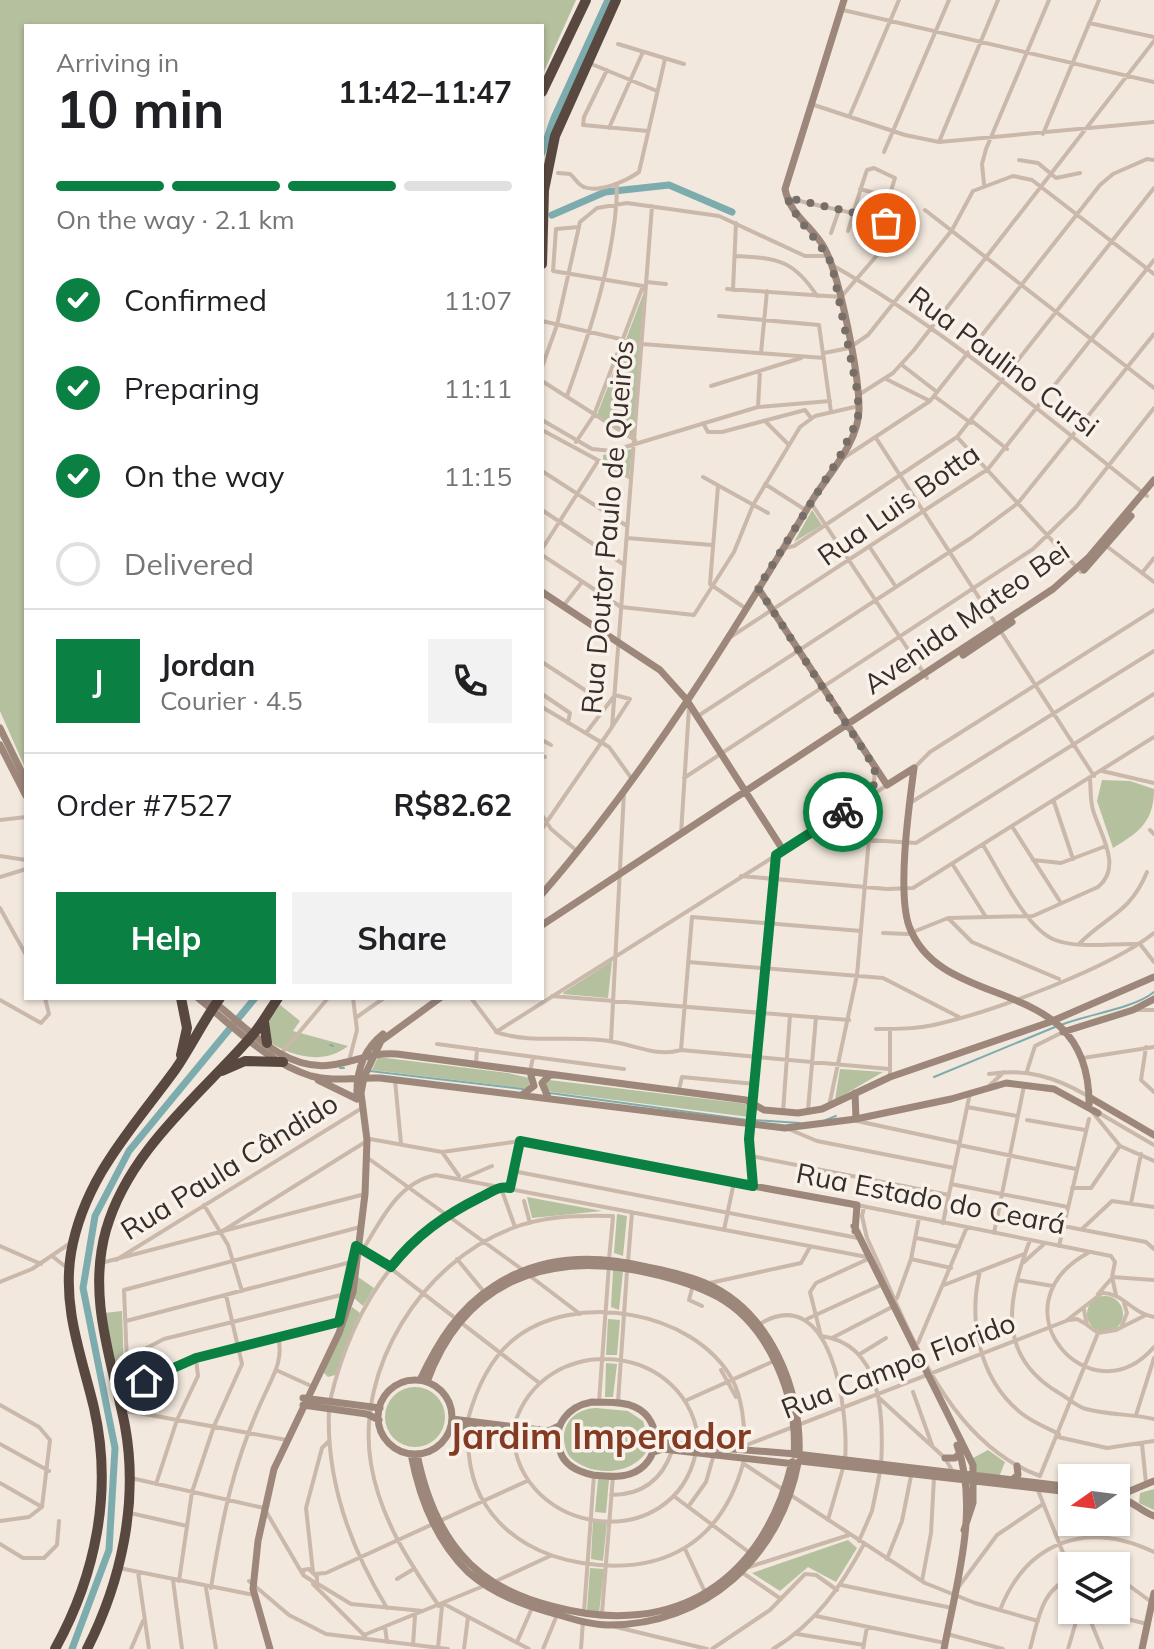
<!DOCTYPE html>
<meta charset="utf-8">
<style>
body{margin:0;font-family:Mulish,sans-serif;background:#f2f2f2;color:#202124;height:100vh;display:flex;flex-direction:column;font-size:30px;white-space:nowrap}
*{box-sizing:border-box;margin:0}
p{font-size:26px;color:#757577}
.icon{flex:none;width:44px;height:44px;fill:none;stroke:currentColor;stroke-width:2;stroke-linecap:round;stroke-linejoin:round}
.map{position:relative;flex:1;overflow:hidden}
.sheet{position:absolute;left:24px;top:24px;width:520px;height:976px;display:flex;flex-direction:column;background:#fff;border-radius:0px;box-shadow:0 2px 6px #0004}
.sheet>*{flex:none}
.needle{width:52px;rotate:256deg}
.fabs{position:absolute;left:1058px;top:1464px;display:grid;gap:16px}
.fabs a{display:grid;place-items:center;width:72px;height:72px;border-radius:0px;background:#fff;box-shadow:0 2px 6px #0004;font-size:40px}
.pin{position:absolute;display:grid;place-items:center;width:68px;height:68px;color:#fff;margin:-34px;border:4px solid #fff;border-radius:50%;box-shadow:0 2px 8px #0007}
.courier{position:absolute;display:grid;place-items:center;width:80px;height:80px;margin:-40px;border:6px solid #0b8043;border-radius:50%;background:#fff;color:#222;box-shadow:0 2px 10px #0007}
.head em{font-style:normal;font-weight:700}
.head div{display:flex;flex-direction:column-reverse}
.head{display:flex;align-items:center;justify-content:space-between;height:136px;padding:0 32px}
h1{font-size:52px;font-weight:700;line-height:60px}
.bar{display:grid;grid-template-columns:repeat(4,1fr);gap:12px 8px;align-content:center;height:96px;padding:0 32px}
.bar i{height:10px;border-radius:6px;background:#e0e0e0}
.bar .on{background:#0b8043}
.bar p{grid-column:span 4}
.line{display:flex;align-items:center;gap:20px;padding:0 32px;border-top:2px solid #e0e0e0}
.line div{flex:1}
.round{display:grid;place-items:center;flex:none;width:84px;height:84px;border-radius:0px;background:#f2f2f2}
ol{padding:0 32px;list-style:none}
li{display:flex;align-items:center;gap:24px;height:88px}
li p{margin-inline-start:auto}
li .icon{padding:8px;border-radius:50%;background:#0b8043;color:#fff;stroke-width:4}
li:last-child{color:#757577}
li i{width:44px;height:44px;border:4px solid #e0e0e0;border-radius:50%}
.button{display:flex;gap:16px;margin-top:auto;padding:16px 32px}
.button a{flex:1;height:92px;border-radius:0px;background:#0b8043;color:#fff;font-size:32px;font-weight:700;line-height:92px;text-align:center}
.button a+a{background:#f2f2f2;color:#202124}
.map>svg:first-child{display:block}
.green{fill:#b5c09e}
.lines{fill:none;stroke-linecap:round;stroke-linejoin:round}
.stream{stroke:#7dacae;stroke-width:2}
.river{stroke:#7dacae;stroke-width:7}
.street{stroke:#cab8aa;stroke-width:4}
.secondary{stroke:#9d877b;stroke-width:7}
.highway{stroke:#584840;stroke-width:10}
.done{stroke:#786e68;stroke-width:8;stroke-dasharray:0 14.4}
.route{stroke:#0b8043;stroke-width:10}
.labels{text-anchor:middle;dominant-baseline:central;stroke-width:7;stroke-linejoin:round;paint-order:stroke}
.street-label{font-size:28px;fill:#372d29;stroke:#f9f2ea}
.district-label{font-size:36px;font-weight:bold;fill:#843b24;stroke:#f9f2ea}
</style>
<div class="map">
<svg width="1154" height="1649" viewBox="0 0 1154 1649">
<rect width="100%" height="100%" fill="#f2e8dd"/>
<path class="green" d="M0,0H576L542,76V26H26V770L0,711Z
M644,292L633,438L597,415Z
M632,449L629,476L603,462V455Z
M812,510L822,525L794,542Z
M1102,780L1130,781L1154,789C1154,821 1140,832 1113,848L1097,801Z
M612,961L608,998L563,994L564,992Z
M279,1004L300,1021L293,1031L348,1046C323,1066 290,1056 266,1040L264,1027Z
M378,1057L508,1073L529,1078L530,1089L372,1070Z
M840,1069L883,1072L835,1100Z
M549,1080L748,1104L749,1117L552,1092L543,1088Z
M527,1197L602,1211L532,1218Z
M617,1214L627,1216L623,1256L614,1253Z
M613,1270L623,1271L619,1310L611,1307Z
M358,1277L374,1288L363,1306L354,1298Z
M1087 1314a18 18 0 1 1 36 0a18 18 0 1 1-36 0Z
M352,1307L360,1313L335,1375L328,1377L323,1372Z
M122,1311L125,1403L104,1313Z
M608,1319L620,1320L617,1355H606Z
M606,1363L617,1364L613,1397H605Z
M385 1417a30 30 0 1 1 60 0a30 30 0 1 1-60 0Z
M596,1408L628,1411L643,1421L650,1444C639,1476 591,1479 569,1456C556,1433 569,1409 596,1408Z
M988,1450L1005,1462L999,1477L977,1475L973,1458Z
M598,1479L609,1480L606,1513L595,1512Z
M1154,1489V1510L1139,1503L1140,1493Z
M593,1520L607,1522L603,1561L591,1559Z
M848,1540L857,1548L836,1582L808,1567L780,1591L752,1573Z
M590,1568L604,1569L599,1613L587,1611Z"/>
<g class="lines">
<path class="stream" d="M1061,1025C1088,1014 1133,1009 1154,992
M330,1045L333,1046
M340,1068H344
M370,1071L523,1089
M934,1077L1055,1027
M550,1093L748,1120
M754,1120L800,1123
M826,1120L836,1116"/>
<path class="river" d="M542,153L554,118L608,0
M552,215L605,192L669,185L732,212
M72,1649L109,1550L115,1448L83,1288L95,1216L129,1151L255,998"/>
<path class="street" d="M843,10L1154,82
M1089,23L1154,37
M618,44L684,64
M589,63L657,91
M607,70L584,117L583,125L648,131
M811,104L905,135L939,142L1154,122
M850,115L899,0
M609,128L642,54
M1043,134L1099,0
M939,142L998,0
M884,152L949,0
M1019,160L1038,163L1056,178L1080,173
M558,173L570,174C575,178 578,185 584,187C600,193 626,181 639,172L665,59
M984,184L982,164L986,149L1049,0
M789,198C822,208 855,211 886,223
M925,210L1154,388
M579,227L556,229L553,271L643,286
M848,231C854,211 860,190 867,170L874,168L895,178L889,197L860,189
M831,233L838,213
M736,256C777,258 794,260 817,296
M832,265C945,329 1045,416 1147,496
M646,282L666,284
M727,289L841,297L892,238
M733,290L736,223
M719,316L819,325L831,412
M542,321L642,344L824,358
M761,353L767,291
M824,353L849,348L868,335L952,230L973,191L1013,176L1032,180L1154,274
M902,365L937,392
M542,367L557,325L580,222L597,208L627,203L719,216L805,256H828
M886,379L930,401
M542,381L635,440
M711,386L801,358
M860,394L893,373L914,350L1154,41
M567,396C590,332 617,252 617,184
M934,396L971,423
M758,407L760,371
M542,420L592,449L612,451L758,407L830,401
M765,421L788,444
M972,421L1007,449
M703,423L708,432H722L805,410L811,418
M542,430L631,478
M957,437L1081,572
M876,438L1094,776
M576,442L594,415L643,286
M842,459L930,401L1100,185L1113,174L1147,159L1154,160
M542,471L627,526
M703,477L768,513
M765,484L807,511
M718,486L710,584L745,608
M811,503L927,678
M542,510L623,564
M627,538L712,545
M1105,545L1154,582
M785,548L794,546L957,437L1154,188
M542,549L598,461
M871,549L896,587
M542,555L621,607L694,615L734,552L753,505L800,427L815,416L859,406
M1142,573L1154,558
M564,605L582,582
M729,638L988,469L1154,260
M542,662L591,694
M542,694L570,713L568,723
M542,707L609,747L632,779
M698,716L971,538L1018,503L1154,334
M586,733L615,695L630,699L612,727
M542,740L551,745
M542,756L545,757
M914,768L930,752L1154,610
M1102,771L1154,783
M684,778L1033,549L1076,507L1154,408
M1054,802L1073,859
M910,803L1154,651
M542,815L551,829L577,851
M0,820L26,817
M1013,828L1061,903
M542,829L612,727L652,206
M1150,830L1154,834
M681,834L689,708
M805,836L916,843L1154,694
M983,845C1000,872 1026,929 1055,940C1080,949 1112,943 1138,944
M783,850L886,786
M0,856L26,860
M1033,860L1061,863L1106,846
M953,865L986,917
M741,876L887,889L913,888L1154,737
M0,877L26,869
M0,908L26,955
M692,917L861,931
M948,918L972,942L1059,979
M883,933L908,934L948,918L1033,916L1098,887C1123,867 1100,834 1093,810C1090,800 1091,789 1090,779
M1080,943C1108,915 1130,913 1147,872
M1140,944L1154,962
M688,962L883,978L959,1017
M552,996L849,1020
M471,998L496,1031
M0,1000L41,1023L49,1014L45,998
M1136,1010H1154
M357,1017L384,998
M876,1029C896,1029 918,1029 938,1024C994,1011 1110,968 1154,933
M496,1032C533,1045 576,1034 614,1042C638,1046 657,1057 681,1050L889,1069
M496,1032L775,856
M611,1041L624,792
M437,1044L624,1069
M1146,1047L1141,1080L1154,1092
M681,1050L692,917
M281,1054L328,998
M1083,1058L1154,1047
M349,1061L357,1030L353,998
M476,1064L477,1049
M1027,1071L1035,1046L1063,1032
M530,1072L533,1057
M989,1074C1025,1068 1055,1077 1086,1095
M890,1077V1029
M395,1080L401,1144
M990,1085L1004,1072
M679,1089L682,1077L755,1084
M829,1106L857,975L875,770
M967,1107L1017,1116
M1090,1109L1120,1146L1154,1161
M808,1110L816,1017
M783,1112L790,1015
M1099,1113L1154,1145
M1027,1120L1085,1130
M857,1121L959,1143
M786,1128L817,1141L954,1168
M959,1145L1076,1169
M442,1152L459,1176
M365,1156L523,1270
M751,1156L949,1195
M513,1171L858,1238
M464,1178L492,1166
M951,1184L1068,1207
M501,1188L515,1227
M510,1188L520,1141
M1072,1188H1091L1119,1147
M524,1201L530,1223
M1131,1203L1141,1154
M204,1205L228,1245L242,1291
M857,1205L1111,1256L1115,1262L1112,1277L1116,1295
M864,1207L862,1216L867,1238C907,1323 944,1441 1040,1476
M943,1223L970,1093
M1063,1226L1146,1242L1154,1249
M1082,1229L1112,1201L1154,1207
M724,1230L734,1182
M221,1232L370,1139L442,1152L520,1141L753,1186
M994,1233L1024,1086
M917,1238L959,1247
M1030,1240C1008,1299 995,1355 1059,1393C1068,1398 1076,1406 1086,1409C1108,1415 1132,1414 1154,1419
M0,1246L41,1264
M1059,1246L1089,1119
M363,1247L538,1382
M364,1248C382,1218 399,1182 436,1175L867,1257
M1088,1253C991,1306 1090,1421 1154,1347
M52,1256L66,1267
M457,1259L485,1293
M609,1259L613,1217
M868,1259L816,1283L810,1292L821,1336C883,1344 884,1417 881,1466
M911,1259L951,1268
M116,1260L362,1108
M628,1262L632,1212
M1024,1262L1044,1244
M101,1263L365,1194
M980,1271C968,1321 979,1379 1021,1413C1032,1422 1047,1428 1059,1434
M530,1276L580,1314
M1112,1277L1154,1280
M1017,1280L1053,1286
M0,1282L32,1269L72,1242
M705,1284L801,1263L810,1247
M693,1285L689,1300L702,1306
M944,1285L1024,1254
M1098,1294L1111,1279
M897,1298L911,1259L919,1218
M1084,1310L1087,1325L1098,1333L1116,1330L1144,1316
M807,1319L881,1285
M1069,1320L1077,1319L1086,1324
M126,1321L355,1261
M758,1325C832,1278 849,1412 845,1460
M1122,1325L1127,1313L1124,1303
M832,1338L894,1306
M918,1343L967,1227
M860,1354L886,1338
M127,1358L164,1339L353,1292
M276,1370L309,1385
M721,1370L736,1397
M129,1389L192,1360L343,1321
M913,1392L932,1445
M878,1397L945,1458L954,1474
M687,1400L774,1361
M330,1401C347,1328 382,1262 444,1217C460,1204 481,1200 497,1187
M599,1402L609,1265
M618,1402L627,1271
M0,1405L39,1427L50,1440L42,1507L29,1517L0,1521
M329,1410C326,1482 350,1547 387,1608
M128,1411L287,1440
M129,1412L124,1290L360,1227
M1136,1415L1154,1358
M468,1419C476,1390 489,1360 513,1340C574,1290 693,1310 732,1379C742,1397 745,1425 744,1445
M514,1426C543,1327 692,1341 699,1446
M467,1427C468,1454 470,1481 485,1504C507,1539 544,1557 582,1563C664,1576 723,1542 744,1460
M513,1433C518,1537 674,1557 696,1452
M1058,1437L1107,1448L1154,1441
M0,1444L49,1471
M1142,1444L1146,1483
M744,1446L1066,1321L1102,1293C1122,1292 1133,1314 1154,1317
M744,1464L782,1489
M1040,1476L1098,1333
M131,1478L264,1508L302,1573
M0,1483L42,1507
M156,1484L177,1420L198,1376L196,1359
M1037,1488L1072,1575
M789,1494L925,1583L975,1603L1038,1621
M611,1495C642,1495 662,1480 672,1451
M675,1497L750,1553
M688,1507L706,1482L714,1454
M130,1513L187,1526
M828,1520L843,1468
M859,1541L872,1511L880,1472
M0,1544L23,1558H44L57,1545L59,1521
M685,1549L705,1592
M887,1559L902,1521L911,1476
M749,1567L849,1535
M119,1568L254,1595
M309,1569L317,1577V1584L303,1575V1570Z
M740,1571L781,1599
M138,1572L149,1649
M313,1572L306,1508L322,1448L329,1441
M314,1574L326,1573L527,1481
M1116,1576L1150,1601
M397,1579L412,1570
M173,1580L182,1649
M179,1581L192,1492L214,1426L242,1364L226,1295
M249,1581L289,1615L326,1634L448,1649
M922,1581L931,1533L934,1478
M494,1582L550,1556
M313,1584L365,1636
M318,1584L351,1604L423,1611
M841,1585L952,1608
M206,1588L216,1649
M211,1588C222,1518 234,1460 264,1396C273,1376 284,1359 278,1337
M957,1589L997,1535L1043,1504
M444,1604L529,1649
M439,1606C409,1562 380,1518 371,1464C355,1369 422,1263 510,1229C542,1216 579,1215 613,1216
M1000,1610C1027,1541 1087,1520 1154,1552
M1086,1610L1102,1649
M1092,1610L1147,1624
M584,1612L594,1475
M602,1613L613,1476
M816,1616L945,1643
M612,1626L707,1649
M385,1627L387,1642
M797,1634L864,1645
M947,1634L1003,1649
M364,1635L486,1585
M517,1642L532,1608
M413,1645L415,1616
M438,1648L442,1606
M131,1649L143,1621
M464,1649L468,1617
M543,1649L557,1615
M581,1649L583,1621
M712,1649L770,1610L805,1574L816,1575L837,1590
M773,1649C815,1624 841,1587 864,1544
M863,1649L867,1627
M1030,1649C1038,1621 1041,1588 1072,1578
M1068,1649L1078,1615L1085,1610"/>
<path class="secondary" d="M1084,570L1131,516
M758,588L887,785L914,768
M542,592L660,670L686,699L783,850L776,855L749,1139L753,1186L857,1205L855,1231
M963,655L1012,622
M0,728L26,781
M0,745L26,796
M914,768C909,806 897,891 909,926C942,1016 1092,970 1089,1107
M542,894C646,774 732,635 813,499C829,474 860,440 859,408C859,374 840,278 825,249C813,226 790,216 785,189L844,0
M542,925L1053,589L1089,557L1154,480
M198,998C232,1025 268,1063 311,1076C333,1082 357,1077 380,1078L785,1128L856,1119L951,1099L1006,1083L1054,1089L1098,1113
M209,998C244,1024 283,1072 331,1065C356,1062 370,1052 397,1054L746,1100L764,1110L798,1113L822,1109L890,1077L1050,1022L1154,977
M1063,1032L1133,1010L1154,999
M318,1080L357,1099
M855,1093L856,1119
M523,1094L534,1086L530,1072
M357,1097C356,1073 363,1050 383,1034
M548,1097L542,1083L549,1076
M1089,1097L1154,1135
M854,1226L973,1465V1503L964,1530
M420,1380C438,1342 458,1309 494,1286C541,1255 594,1254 647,1267C666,1271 687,1275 705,1283C770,1311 802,1389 799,1455
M378 1417a37 37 0 1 1 74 0a37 37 0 1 1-74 0Z
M427,1382C464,1280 549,1250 649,1273C672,1278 696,1285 718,1297C770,1326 798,1398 794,1455
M303,1398L380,1408
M592,1402C606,1403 622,1401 635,1407C665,1421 660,1465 630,1474C618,1478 605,1476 593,1475C579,1472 564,1465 560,1451C551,1425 569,1406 592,1402Z
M303,1405L367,1414L379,1420
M452,1419L549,1431L559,1426
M451,1426L542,1435L557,1444
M655,1435L668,1444L796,1454L1072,1487
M654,1452L663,1449L795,1464L800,1461L1070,1492
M411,1454C419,1496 436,1541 468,1572C492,1593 519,1604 549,1612C567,1617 588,1625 608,1625C706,1625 780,1557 798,1463
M417,1454C424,1489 437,1526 461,1554C485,1583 518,1598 555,1607C675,1639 764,1581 792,1462
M945,1458H955L960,1453
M1012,1480L1018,1475L1017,1466
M1116,1492L1130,1491L1154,1481
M1116,1497C1131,1499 1140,1511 1154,1516
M270,1649L253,1589L258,1541L274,1469L339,1333L353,1292L365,1194L367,1140L361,1093L364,1077L381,1041L440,998
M944,1649C956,1585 980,1508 957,1445
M1142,1649L1154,1593"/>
<path class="highway" d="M542,92L586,0
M542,264L544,190L555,136L616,0
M264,1022L267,1043
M181,1055L187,1028L181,998
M222,1071L245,1061L283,1062
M55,1649C96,1575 113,1491 94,1408C82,1357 62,1308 71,1253C84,1178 132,1129 175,1070C191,1047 203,1021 220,998
M87,1649C121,1582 139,1502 125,1426C112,1360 87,1298 106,1230C129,1150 198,1097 250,1038C261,1026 269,1011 278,998"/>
</g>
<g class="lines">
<path class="done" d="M843,812L873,793L875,768L758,588L839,458L858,419V395L832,265C820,240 797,223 787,197C820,207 854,210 886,223"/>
<path class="route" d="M144,1381L196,1358L339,1322L356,1246L391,1267C416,1235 445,1215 481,1197C493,1192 496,1186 510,1188L520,1141L753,1186L749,1139L776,855L843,812"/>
</g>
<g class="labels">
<g class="street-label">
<text transform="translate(1004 361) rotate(37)">Rua Paulino Cursi</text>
<text transform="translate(898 504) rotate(-35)">Rua Luis Botta</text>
<text transform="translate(607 527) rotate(-85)">Rua Doutor Paulo de Queirós</text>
<text transform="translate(966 617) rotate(-35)">Avenida Mateo Bei</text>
<text transform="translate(229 1166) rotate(-32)">Rua Paula Cândido</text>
<text transform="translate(931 1198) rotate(11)">Rua Estado do Ceará</text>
<text transform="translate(898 1365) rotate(-21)">Rua Campo Florido</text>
</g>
<g class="district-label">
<text x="600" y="1435">Jardim Imperador</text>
</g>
</g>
</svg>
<div class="fabs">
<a><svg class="needle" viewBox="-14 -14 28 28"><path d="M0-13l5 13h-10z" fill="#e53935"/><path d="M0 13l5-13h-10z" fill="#757577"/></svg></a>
<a><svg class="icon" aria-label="layers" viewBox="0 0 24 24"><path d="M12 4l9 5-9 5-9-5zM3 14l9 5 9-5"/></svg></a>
</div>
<div class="pin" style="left:886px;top:223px;background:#ea580c"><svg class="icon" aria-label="bag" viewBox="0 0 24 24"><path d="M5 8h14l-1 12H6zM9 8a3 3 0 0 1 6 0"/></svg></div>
<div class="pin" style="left:144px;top:1381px;background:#1f2937"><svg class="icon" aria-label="home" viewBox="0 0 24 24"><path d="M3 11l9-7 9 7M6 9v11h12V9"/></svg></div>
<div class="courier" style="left:843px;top:812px"><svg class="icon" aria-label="bike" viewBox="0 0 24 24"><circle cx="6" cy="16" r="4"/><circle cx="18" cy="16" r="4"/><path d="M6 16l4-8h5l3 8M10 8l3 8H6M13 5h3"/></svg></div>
<section class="sheet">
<div class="head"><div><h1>10 min</h1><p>Arriving in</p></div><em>11:42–11:47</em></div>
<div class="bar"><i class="on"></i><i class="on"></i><i class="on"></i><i></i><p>On the way · 2.1 km</p></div>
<ol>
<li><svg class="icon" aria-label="check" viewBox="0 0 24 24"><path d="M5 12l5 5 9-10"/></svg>Confirmed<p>11:07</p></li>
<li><svg class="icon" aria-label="check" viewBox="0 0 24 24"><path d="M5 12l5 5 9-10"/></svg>Preparing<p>11:11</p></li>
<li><svg class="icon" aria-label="check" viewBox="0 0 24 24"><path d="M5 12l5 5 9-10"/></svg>On the way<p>11:15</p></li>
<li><i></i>Delivered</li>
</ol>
<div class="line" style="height:144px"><b class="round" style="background:#0b8043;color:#fff">J</b><div><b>Jordan</b><p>Courier · 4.5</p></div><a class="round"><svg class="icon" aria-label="phone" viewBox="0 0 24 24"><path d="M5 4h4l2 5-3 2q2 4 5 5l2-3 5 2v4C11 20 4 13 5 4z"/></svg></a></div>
<div class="line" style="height:104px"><div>Order #7527</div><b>R$82.62</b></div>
<div class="button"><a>Help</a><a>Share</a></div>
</section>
</div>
